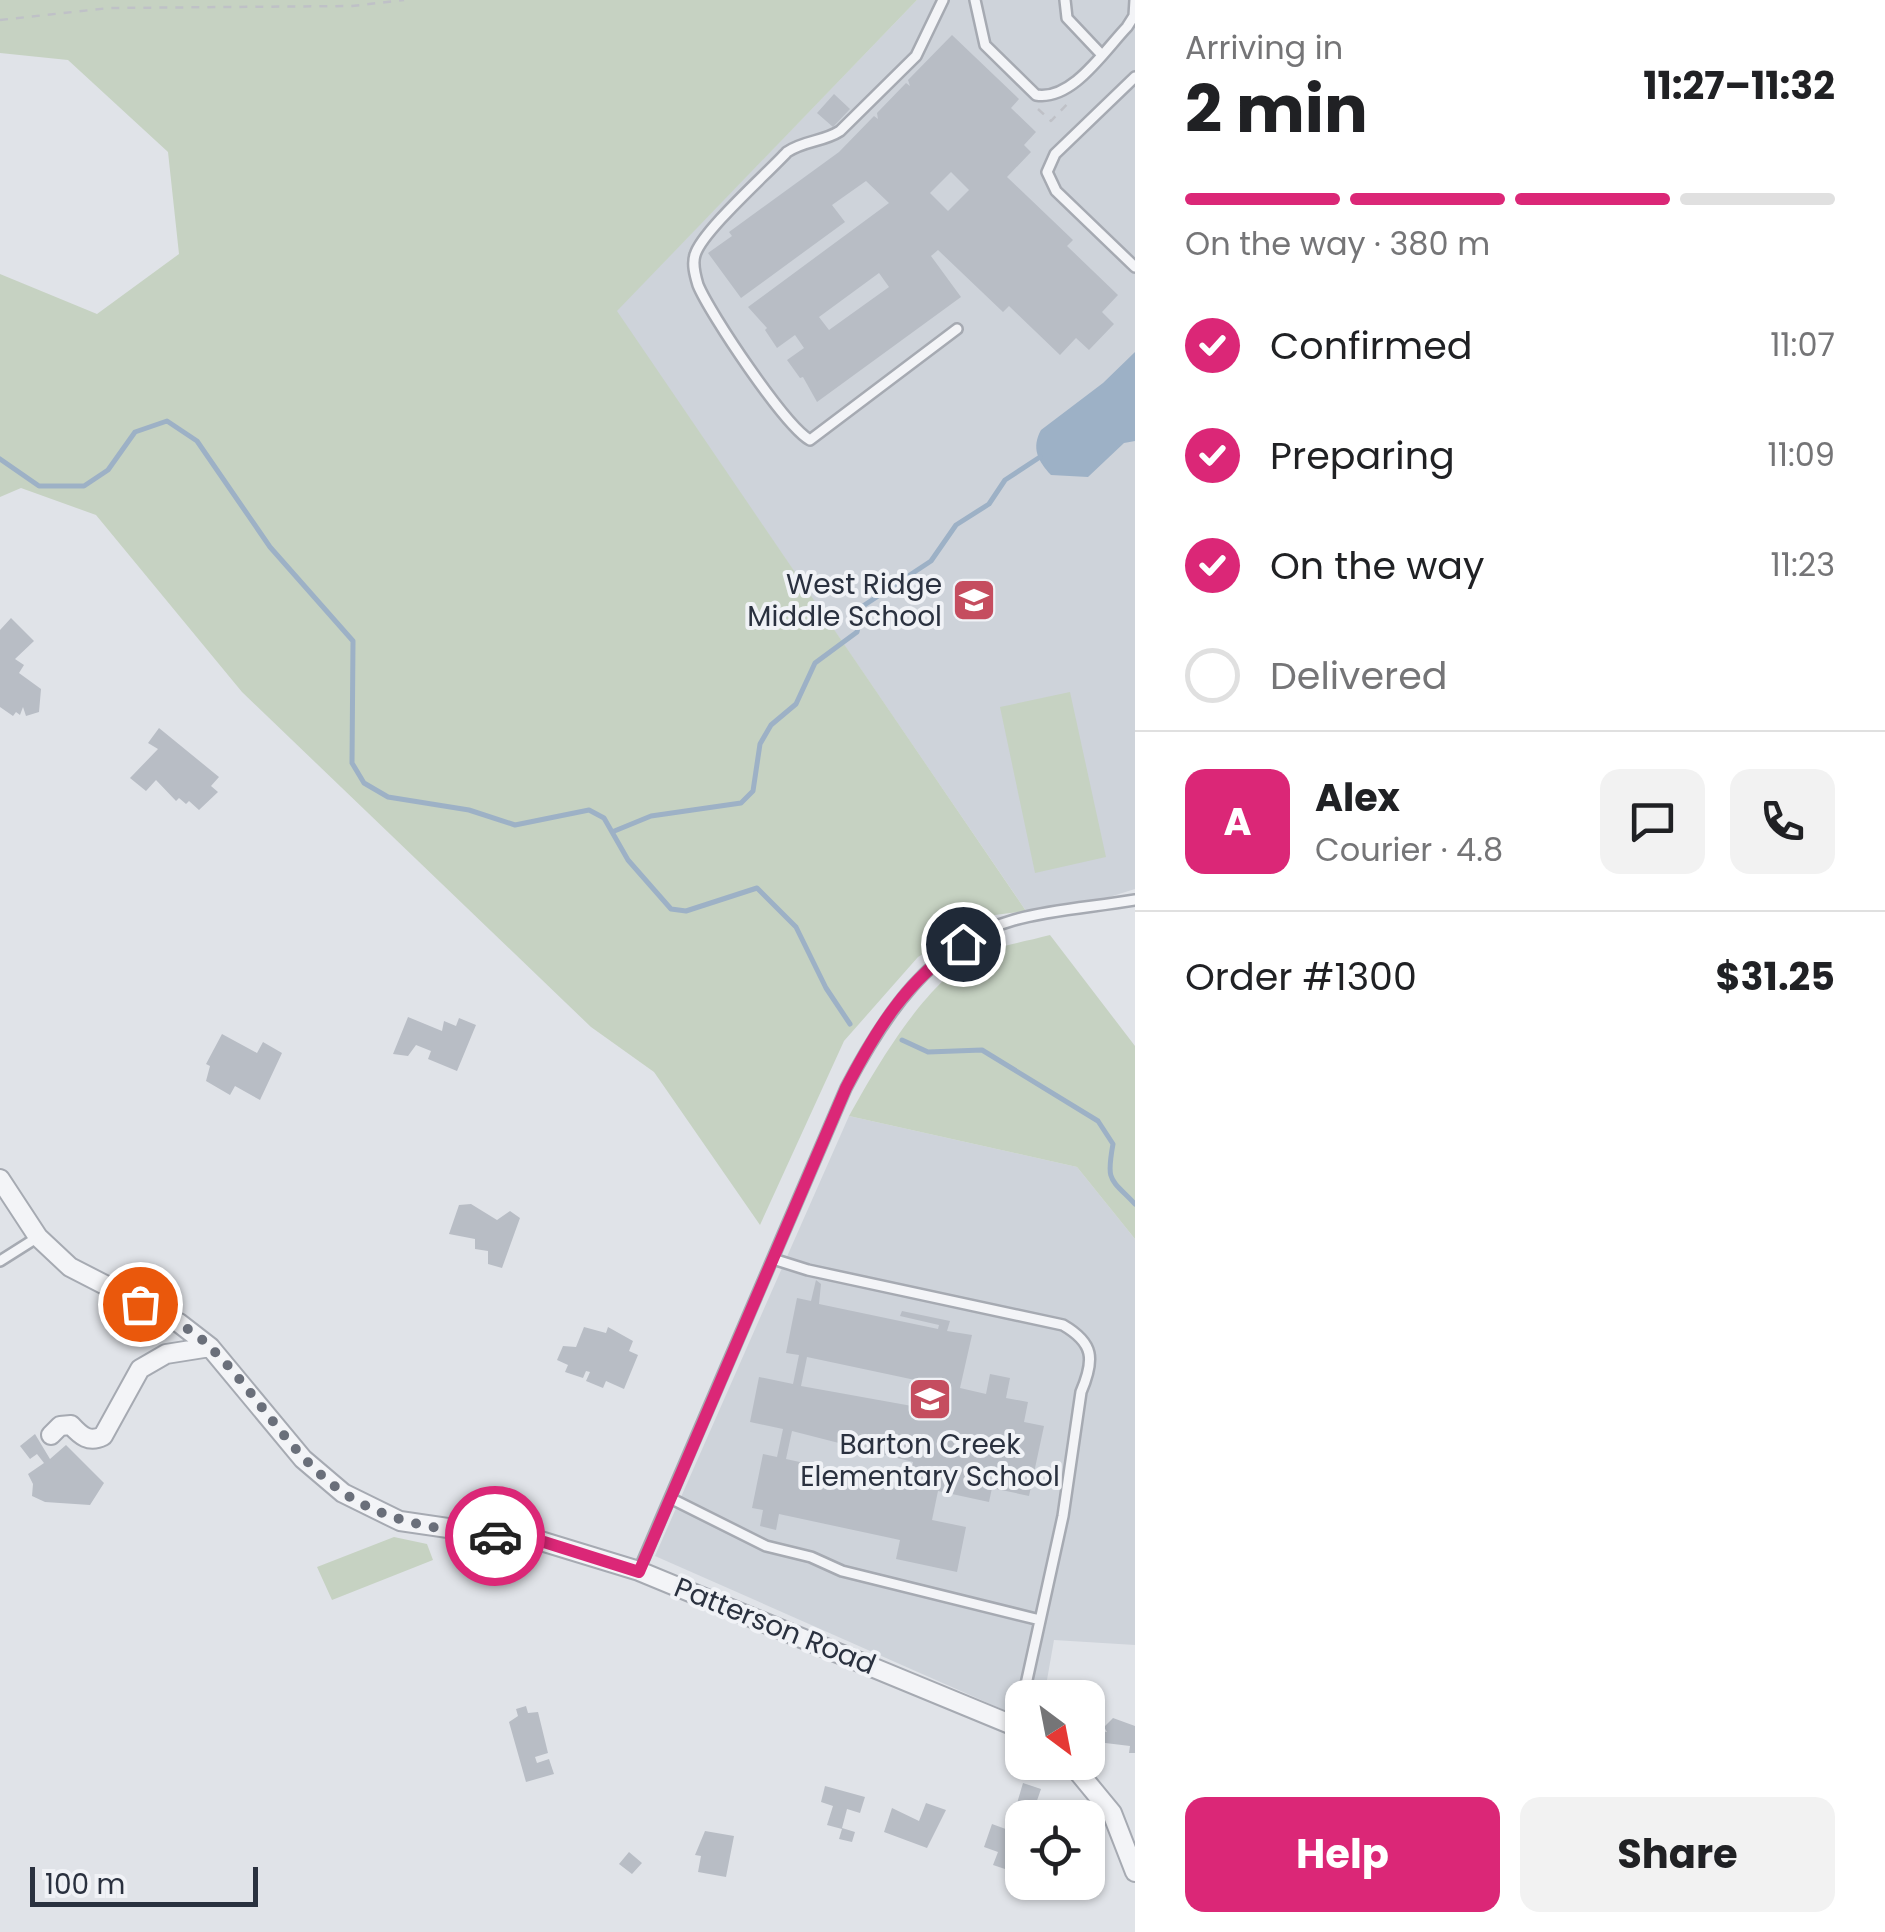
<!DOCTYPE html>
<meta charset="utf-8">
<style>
body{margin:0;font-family:Poppins,sans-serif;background:#f2f2f2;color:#202124;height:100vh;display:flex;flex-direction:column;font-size:38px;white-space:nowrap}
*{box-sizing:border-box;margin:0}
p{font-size:32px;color:#757577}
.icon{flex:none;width:55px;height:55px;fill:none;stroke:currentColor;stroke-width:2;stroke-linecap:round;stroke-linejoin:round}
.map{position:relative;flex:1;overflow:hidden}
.details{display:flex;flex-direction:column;background:#fff;width:750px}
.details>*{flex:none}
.needle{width:65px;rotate:148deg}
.buttons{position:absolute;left:1005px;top:1680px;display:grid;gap:20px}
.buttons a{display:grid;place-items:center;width:100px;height:100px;border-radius:20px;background:#fff;box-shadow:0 2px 8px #0004;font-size:50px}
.scale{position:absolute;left:30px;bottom:25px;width:228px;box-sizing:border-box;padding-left:10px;border:5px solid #2a313f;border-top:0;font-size:28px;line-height:35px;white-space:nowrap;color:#2a313f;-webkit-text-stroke:8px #f0f2f6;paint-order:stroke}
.pin{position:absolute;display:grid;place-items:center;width:85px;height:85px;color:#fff;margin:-42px;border:5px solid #fff;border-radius:50%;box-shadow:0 2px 10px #0007}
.courier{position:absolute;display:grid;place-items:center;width:100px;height:100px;margin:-50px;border:8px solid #db2777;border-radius:50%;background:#fff;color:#222;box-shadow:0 2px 12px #0007}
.overview em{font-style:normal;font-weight:700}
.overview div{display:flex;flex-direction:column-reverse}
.overview{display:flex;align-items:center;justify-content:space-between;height:170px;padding:0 50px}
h1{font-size:65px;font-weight:700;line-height:75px}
.bar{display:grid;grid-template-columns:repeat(4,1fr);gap:15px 10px;align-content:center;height:120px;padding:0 50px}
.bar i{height:12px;border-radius:8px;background:#e0e0e0}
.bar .current{background:#db2777}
.bar p{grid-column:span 4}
.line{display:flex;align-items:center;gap:25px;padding:0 50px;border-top:2px solid #e0e0e0}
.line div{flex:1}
.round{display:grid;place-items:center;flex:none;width:105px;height:105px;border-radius:20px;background:#f2f2f2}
ol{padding:0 50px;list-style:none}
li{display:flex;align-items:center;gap:30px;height:110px}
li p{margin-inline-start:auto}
li .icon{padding:10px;border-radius:50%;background:#db2777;color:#fff;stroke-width:4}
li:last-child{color:#757577}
li i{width:55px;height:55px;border:5px solid #e0e0e0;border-radius:50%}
.button{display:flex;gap:20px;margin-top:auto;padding:20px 50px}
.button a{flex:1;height:115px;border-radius:20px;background:#db2777;color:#fff;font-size:40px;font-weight:700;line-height:115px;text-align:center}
.button a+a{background:#f2f2f2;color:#202124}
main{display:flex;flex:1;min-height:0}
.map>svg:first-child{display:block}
.built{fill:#ced3da}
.green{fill:#c6d2c2}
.water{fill:#9db1c6}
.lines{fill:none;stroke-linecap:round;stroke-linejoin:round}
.stream{stroke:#9db1c6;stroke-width:5}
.building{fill:#b8bdc5;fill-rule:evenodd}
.lane-casing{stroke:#a6aab2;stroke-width:14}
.street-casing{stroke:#a6aab2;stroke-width:22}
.path{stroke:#bfc1c7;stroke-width:2.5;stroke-dasharray:8 8;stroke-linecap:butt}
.lane{stroke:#f3f4f7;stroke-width:9}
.street{stroke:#f3f4f7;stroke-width:18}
.done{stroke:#6a6f7a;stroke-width:10;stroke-dasharray:0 18}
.route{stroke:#db2777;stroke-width:12}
.labels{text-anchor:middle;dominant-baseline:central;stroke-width:8;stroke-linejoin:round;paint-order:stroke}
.poi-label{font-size:28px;fill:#2a313f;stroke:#f0f2f6;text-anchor:end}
.street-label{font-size:28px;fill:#2a313f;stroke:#f0f2f6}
</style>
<main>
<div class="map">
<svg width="1135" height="1932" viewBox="0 0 1135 1932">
<rect width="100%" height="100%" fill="#e0e3e8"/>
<path class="built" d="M917,0H1135V889L1033,921L616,311Z
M849,1116L1077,1167L1135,1239V1645L1054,1640L1044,1697L1022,1698V1718L655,1556Z"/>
<path class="green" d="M0,0H917L617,311L1026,911L987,916L918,957L844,1041L760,1225L654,1072L591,1027L242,692L96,515L21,488L0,497V274L97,314L179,254L168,152L68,60L0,53Z
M1070,692L1106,857L1035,873L1000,707Z
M1050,935L1135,1046V1239L1077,1167L849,1116C877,1066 927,978 981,954C1002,945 1028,941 1050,935Z
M394,1537L427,1544L433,1560L332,1600L317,1567Z"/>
<path class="water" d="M1135,352V441L1124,443L1088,477L1051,475C1038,461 1031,448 1041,430L1103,383Z"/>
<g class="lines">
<path class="stream" d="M0,459L39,486H84L108,470L135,432L167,421L197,441L270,547L353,641L352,763L364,783L388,797L469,810L515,825L589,810L604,818L628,860L671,909L686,911L757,888L796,927L826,988L850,1024
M612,832L651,816L741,803L753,791L760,744L771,725L796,704L815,663L857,632L863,606L931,561L956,525L989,504L1005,480L1040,457
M902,1040L928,1052L982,1050L1098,1121L1113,1144C1106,1182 1110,1178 1135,1204"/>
</g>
<path class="building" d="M952,35L1019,99L1011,108L1036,132L1024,145L1031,152L1007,177L1073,240L1067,246L1118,295L1102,312L1114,324L1089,350L1076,338L1060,355L1009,306L1003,312L938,250L931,256L961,297L817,402L803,377L800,378L787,360L804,348L795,335L777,348L765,330L767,328L748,307L889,203L866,181L832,205L845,222L741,298L708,253L732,236L729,232L839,152L874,116L878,119L877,113L906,83L910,86L908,80ZM951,172L969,190L948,211L930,193ZM879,273L889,287L829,330L819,317Z
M834,94L850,109L833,127L817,113Z
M11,618L34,641L15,659L24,665L19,673L41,689L39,712L26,716L23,707L20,715L16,712L13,716L0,707V630Z
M159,728L219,777L211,786L218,792L199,810L189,801L186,804L179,798L176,801L156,780L146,791L130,778L158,749L148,743Z
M408,1017L442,1031L444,1021L456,1026L459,1018L476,1025L457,1071L428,1059L431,1051L416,1045L408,1056L393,1054Z
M222,1034L257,1053L263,1042L282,1053L260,1100L235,1086L230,1095L206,1081L210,1066L206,1064Z
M471,1204L497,1220L510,1211L520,1218L502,1268L488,1264V1251L475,1249V1239L449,1234L459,1205Z
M816,1280L821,1284L819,1304L938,1329L939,1325L900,1316L902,1311L950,1321L947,1331L972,1335L960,1388L986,1394L990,1374L1010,1378L1006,1398L1028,1402L1024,1422L1044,1426L1029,1496L992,1488L989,1502L938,1491L932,1520L966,1527L957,1572L896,1559L900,1540L779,1514L776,1530L760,1526L763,1510L752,1508L763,1454L777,1457L783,1429L750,1422L759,1377L793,1384L799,1355L786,1353L797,1298L811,1301ZM807,1357L934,1384L930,1403L924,1402L923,1408L801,1386ZM792,1431L913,1462L910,1486L786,1459Z
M584,1327L606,1333L608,1327L633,1341L629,1351L638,1355L624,1389L606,1381L603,1388L586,1381L590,1372L586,1371L583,1378L565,1372L568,1365L557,1360L563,1346L576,1347Z
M35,1434L50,1459L66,1445L104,1483L90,1505L45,1502L32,1496L33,1484L28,1474L44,1463L37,1454L30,1459L20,1446Z
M526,1706L528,1713L538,1712L548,1753L535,1757L537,1763L549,1759L554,1774L526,1782L509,1722L518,1716L516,1709Z
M1113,1718L1135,1726V1753H1129L1130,1746L1097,1742L1098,1731L1107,1732L1104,1727Z
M1023,1783L1041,1789L1032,1815L1015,1810Z
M825,1786L865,1797L860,1813L847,1809L842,1828L855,1832L852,1842L839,1839L842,1829L827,1825L833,1806L821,1802Z
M926,1803L946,1810L927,1848L884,1832L892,1808L919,1821Z
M992,1824L1022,1835L1017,1858L1013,1857L1008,1870L993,1865L998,1852L984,1847Z
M705,1831L734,1836L726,1877L698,1872L701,1856L695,1855Z
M629,1852L642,1863L632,1874L619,1864Z"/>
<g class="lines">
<g class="lane-casing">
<path id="lane" d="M943,0L916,56L840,131C823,142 805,140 787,152C768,173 702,231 695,255C692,264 695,275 698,285C710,314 785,426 810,440L957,329
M975,0L985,45L1036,95C1072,101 1104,51 1127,27L1134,16L1135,0
M1065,0L1067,18L1101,54
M1135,77L1055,154L1047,172L1056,191L1135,267
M773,1259L808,1270L1063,1325C1094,1343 1095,1359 1081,1392L1063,1516L1023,1698
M0,1261L38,1237
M670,1498L766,1546L811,1557L842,1571L1040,1620
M639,1570L846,1088C883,1017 931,943 1014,920C1053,909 1095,907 1135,900
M1018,1727L1022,1699"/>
</g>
<g class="street-casing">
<path id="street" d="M0,1179L38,1237L70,1267L179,1323L210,1347L303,1459L343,1493L400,1521L544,1542L639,1571L1022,1729
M51,1435L60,1426L71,1425C81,1436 89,1443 103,1436L140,1369L166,1354L210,1347
M1070,1762L1112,1813L1135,1872"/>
</g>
<path class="path" d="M0,20L109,8L352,6L404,0
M1038,109L1051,121L1071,100"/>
<use href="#lane" class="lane"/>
<use href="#street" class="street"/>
</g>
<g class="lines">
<path class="done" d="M140,1304C166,1316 192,1328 212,1349C258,1394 288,1453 341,1491C386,1523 443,1530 495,1536"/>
<path class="route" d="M495,1536L544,1542L639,1572L846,1088C875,1032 907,978 963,944"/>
</g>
<defs>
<g id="school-square" transform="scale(2.25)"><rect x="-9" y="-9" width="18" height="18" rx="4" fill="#c54d5f" stroke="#f0f2f6"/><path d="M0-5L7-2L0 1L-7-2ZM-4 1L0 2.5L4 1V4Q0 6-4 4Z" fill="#fff"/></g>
</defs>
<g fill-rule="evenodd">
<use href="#school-square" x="974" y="600"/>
<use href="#school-square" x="930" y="1399"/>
</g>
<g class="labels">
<g class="poi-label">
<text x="942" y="584">West Ridge<tspan x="942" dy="32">Middle School</tspan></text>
<text x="930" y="1444" text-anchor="middle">Barton Creek<tspan x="930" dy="32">Elementary School</tspan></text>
</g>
<g class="street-label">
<text transform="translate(775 1626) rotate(22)">Patterson Road</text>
</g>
</g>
</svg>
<div class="buttons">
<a><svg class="needle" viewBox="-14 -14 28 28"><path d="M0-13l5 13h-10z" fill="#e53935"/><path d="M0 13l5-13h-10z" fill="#757577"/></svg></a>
<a><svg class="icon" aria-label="locate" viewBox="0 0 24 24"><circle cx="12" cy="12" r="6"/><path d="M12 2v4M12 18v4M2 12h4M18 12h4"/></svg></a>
</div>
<div class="scale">100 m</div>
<div class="pin" style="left:140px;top:1304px;background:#ea580c"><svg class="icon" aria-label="bag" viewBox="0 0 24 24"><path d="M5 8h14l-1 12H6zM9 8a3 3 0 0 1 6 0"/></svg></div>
<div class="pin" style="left:963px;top:944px;background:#1f2937"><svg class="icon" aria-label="home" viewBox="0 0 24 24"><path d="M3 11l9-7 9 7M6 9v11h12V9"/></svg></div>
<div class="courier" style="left:495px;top:1536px"><svg class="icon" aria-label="car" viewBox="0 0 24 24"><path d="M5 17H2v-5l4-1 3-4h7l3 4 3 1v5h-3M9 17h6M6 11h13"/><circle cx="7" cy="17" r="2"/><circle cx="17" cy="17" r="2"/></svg></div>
</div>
<section class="details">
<div class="overview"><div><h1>2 min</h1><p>Arriving in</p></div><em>11:27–11:32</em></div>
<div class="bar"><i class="current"></i><i class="current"></i><i class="current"></i><i></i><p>On the way · 380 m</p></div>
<ol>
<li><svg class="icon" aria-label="check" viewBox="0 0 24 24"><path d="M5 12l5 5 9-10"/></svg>Confirmed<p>11:07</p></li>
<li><svg class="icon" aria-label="check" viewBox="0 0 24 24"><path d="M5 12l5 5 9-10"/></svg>Preparing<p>11:09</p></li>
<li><svg class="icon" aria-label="check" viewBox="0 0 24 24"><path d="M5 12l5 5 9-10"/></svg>On the way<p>11:23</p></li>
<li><i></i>Delivered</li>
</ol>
<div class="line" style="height:180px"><b class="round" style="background:#db2777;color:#fff">A</b><div><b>Alex</b><p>Courier · 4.8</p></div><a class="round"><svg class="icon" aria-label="chat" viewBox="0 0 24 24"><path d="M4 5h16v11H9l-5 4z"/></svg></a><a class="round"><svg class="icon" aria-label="phone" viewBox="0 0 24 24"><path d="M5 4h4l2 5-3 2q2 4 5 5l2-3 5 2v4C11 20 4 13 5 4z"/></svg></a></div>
<div class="line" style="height:130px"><div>Order #1300</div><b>$31.25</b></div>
<div class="button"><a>Help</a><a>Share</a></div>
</section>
</main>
